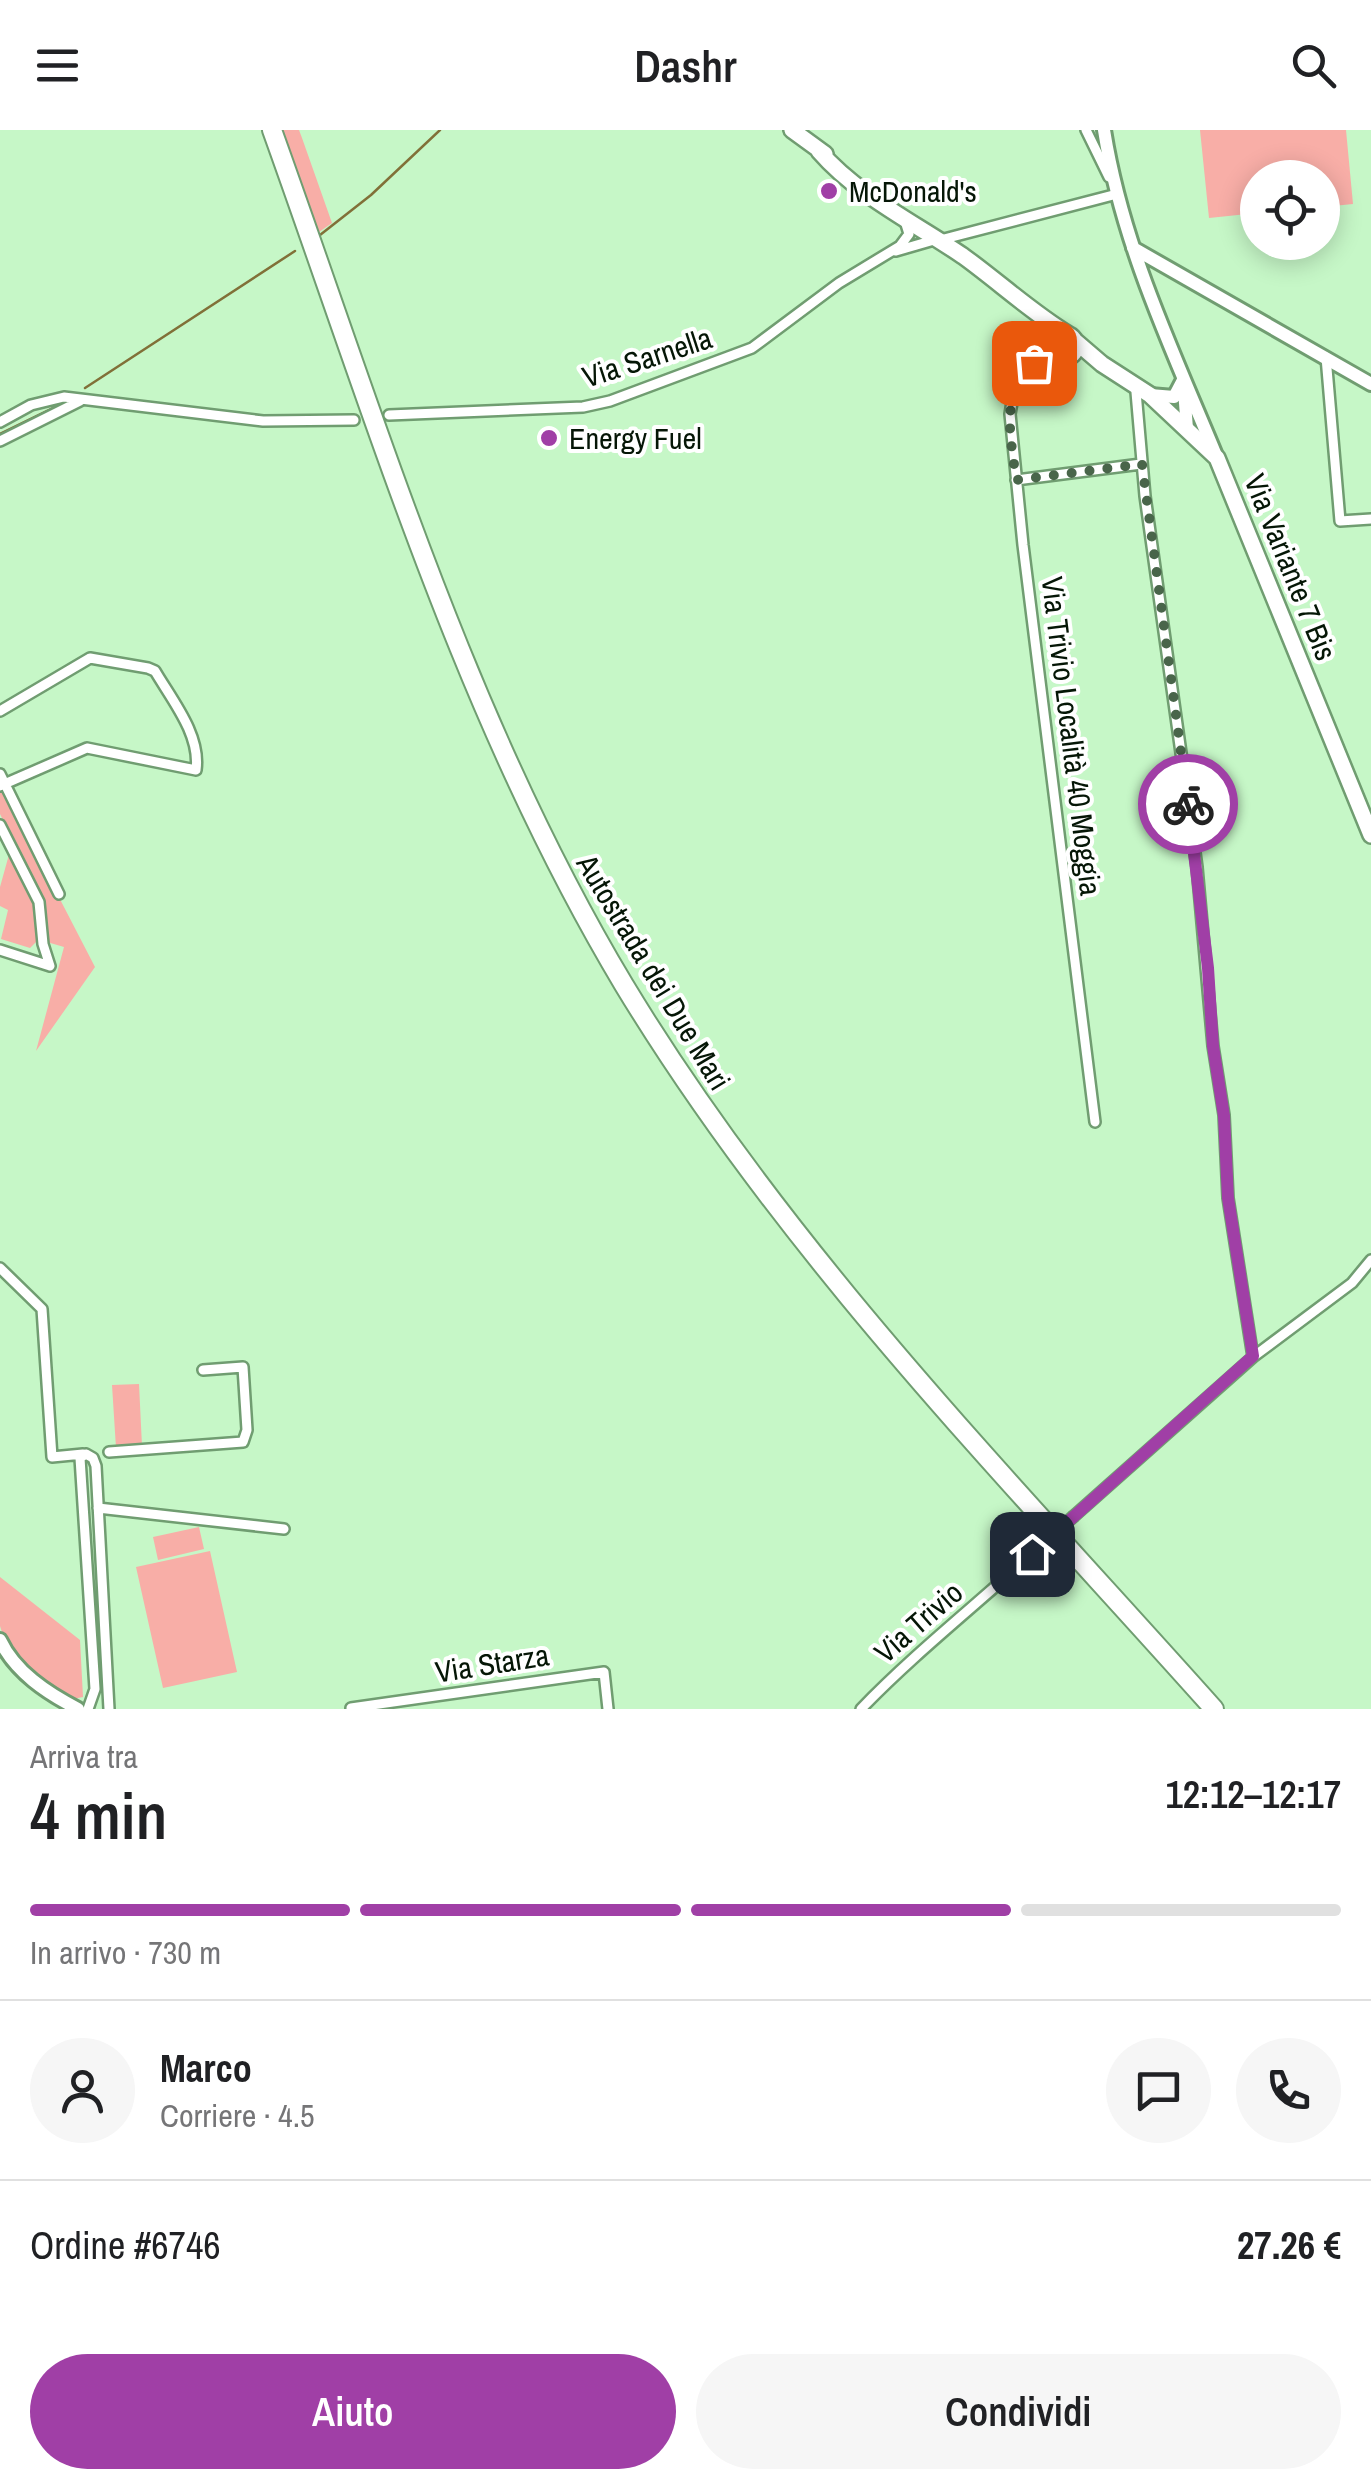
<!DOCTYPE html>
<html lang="it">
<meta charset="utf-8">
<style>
body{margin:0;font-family:"Archivo Narrow",sans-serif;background:#f6f6f6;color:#202124;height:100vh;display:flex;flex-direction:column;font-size:38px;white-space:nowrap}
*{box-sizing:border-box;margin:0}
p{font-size:32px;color:#757577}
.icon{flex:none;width:55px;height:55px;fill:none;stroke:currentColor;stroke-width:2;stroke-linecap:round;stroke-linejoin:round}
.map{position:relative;height:1579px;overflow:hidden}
.drawer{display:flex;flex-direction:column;background:#fff;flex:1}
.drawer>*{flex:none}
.tools{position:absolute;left:1240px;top:30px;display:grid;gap:20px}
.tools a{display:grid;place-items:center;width:100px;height:100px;border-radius:50%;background:#fff;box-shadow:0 5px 25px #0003;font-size:50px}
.pin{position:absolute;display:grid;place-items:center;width:85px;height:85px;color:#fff;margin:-42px;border-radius:20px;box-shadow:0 5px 15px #0006}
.courier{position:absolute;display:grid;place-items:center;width:100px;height:100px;margin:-50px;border:8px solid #a03fa6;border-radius:50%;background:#fff;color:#222;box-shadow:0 2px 12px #0007}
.overview em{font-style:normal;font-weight:600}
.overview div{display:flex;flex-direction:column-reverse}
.overview{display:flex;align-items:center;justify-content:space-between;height:170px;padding:0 30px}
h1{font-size:65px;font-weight:600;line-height:75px}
.bar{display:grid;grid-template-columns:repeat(4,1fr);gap:15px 10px;align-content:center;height:120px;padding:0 30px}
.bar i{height:12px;border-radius:8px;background:#e0e0e0}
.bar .selected{background:#a03fa6}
.bar p{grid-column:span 4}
.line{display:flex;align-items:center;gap:25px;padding:0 30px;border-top:2px solid #e0e0e0}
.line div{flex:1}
.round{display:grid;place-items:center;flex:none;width:105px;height:105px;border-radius:52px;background:#f6f6f6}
.primary-button{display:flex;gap:20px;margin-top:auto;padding:20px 30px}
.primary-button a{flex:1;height:115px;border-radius:60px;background:#a03fa6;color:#fff;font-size:40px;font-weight:600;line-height:115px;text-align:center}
.primary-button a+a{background:#f6f6f6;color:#202124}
header{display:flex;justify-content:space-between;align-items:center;height:130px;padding:0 30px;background:#fff;font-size:45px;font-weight:600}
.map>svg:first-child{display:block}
.green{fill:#f8aea7}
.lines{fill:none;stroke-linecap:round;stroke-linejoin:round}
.stream{stroke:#817038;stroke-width:2.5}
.street-casing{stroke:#709d71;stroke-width:14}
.secondary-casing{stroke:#709d71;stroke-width:18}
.primary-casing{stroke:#709d71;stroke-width:20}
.highway-casing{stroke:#709d71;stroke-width:22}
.street{stroke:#fff;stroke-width:9}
.secondary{stroke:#fff;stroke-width:12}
.primary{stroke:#fff;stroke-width:15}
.highway{stroke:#fff;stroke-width:18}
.street-bridge-casing{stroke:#709d71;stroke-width:14;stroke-linecap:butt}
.street-bridge{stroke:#fff;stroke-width:9}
.done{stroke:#49654a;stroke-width:10;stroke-dasharray:0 18}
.route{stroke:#a03fa6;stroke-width:12}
.poi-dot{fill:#a03fa6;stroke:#fff;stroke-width:4}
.labels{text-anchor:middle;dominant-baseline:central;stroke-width:8;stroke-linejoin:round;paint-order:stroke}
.poi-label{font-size:30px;fill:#051606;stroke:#fff;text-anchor:start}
.street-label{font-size:30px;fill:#051606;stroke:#fff}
</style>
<header><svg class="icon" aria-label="menu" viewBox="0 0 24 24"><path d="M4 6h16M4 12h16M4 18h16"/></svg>Dashr<svg class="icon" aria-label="search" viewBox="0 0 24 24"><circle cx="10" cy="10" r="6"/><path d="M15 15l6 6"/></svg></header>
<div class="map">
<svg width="1371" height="1579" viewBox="0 0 1371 1579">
<rect width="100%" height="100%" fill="#c6f7c7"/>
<path class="green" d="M282,0H299L302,8L332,93L319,102Z
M1200,0H1346L1353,74L1323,77L1322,48H1258L1257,83L1209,88Z
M0,660L4,661L95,837L36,921L64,817L47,812L43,773L0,684Z
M10,721L35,775L39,809L30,818L1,809L8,780L0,776V757Z
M139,1254L142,1316L116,1318L112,1255Z
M199,1397L204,1419L158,1430L153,1407Z
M210,1421L237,1542L163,1558L136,1437Z
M0,1447L80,1510L83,1567L73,1569C50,1555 6,1523 0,1496C0,1481 0,1462 0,1447Z"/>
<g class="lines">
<path class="stream" d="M320,105L371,65L440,0
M85,258L295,121
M0,304L59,275"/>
<g class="street-casing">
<path id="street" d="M1086,0L1109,47
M944,109L1117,64L1116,61
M896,121L934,110
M1053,217L1015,255L1010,284L1023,415L1095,992
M1326,227L1340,391L1371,389
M1036,233L1062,227
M1136,262L1145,366L1197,737L1213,916L1224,985L1228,1068L1253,1227
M389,285L583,277L610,271L752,218L839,153L900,116L909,104L905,91
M0,292L31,275L64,267L263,291L354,290
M0,311L80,271
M1016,350L1141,334
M0,581L90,528L148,538L155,541C172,570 201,605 196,640L87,618L0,656
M0,644L59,764
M0,695L39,772L43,814L50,836
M0,820L50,836
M0,1138L42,1179L52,1327L83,1324
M109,1322L243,1312L247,1300L243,1237L203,1240
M86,1324L80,1328L95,1559L88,1579
M86,1324L93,1328L96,1336L109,1579
M98,1378L284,1399
M1074,1386L1253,1227L1352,1153L1371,1130
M351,1578L604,1542L608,1579
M861,1579C914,1524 975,1476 1032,1424"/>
</g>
<g class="secondary-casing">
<path id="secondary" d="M1104,0C1122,114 1171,217 1215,323
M1133,118L1371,254
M1184,260L1187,299
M1150,265L1174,267L1183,250
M0,1510C15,1542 47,1563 78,1579"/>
</g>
<g class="primary-casing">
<path id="primary" d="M792,0L825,24
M819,21C858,66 915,93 963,126C999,152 1031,182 1069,205
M1052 216a12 12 0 1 1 24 0a12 12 0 1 1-24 0Z
M1074,210L1102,234L1150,265L1217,328L1371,705"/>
</g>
<g class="highway-casing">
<path id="highway" d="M272,0C376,289 465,590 624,855C786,1123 1007,1347 1214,1579"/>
</g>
<use href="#street" class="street"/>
<use href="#secondary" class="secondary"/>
<use href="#primary" class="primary"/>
<use href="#highway" class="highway"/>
<g class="street-bridge-casing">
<path id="street-bridge" d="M1032,1424L1074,1386"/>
</g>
<use href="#street-bridge" class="street-bridge"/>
</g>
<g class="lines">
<path class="done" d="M1034,233C999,268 1011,305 1016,350L1142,334L1188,674"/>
<path class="route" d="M1032,1424L1253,1226L1228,1068L1224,986L1213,916L1208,838L1188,674"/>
</g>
<g class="poi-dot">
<circle cx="829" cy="61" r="10"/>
<circle cx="549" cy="308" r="10"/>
</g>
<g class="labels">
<g class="poi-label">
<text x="849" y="61">McDonald's</text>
<text x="569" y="308">Energy Fuel</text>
</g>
<g class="street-label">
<text transform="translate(647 227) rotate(-18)">Via Sarnella</text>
<text transform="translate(1291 437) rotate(68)">Via Variante 7 Bis</text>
<text transform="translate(1072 606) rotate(83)">Via Trivio Località 40 Moggia</text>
<text transform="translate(654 842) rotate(59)">Autostrada dei Due Mari</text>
<text transform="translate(918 1492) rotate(-41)">Via Trivio</text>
<text transform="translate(492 1533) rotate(-9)">Via Starza</text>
</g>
</g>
</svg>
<div class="tools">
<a><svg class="icon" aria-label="locate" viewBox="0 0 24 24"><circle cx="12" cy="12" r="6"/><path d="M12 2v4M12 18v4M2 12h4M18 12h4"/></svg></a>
</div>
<div class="pin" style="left:1034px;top:233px;background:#ea580c"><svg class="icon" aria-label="bag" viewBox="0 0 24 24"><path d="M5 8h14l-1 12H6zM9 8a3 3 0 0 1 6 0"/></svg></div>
<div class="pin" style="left:1032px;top:1424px;background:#1f2937"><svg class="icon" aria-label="home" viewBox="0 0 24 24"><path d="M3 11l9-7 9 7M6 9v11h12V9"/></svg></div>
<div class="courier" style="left:1188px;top:674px"><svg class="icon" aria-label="bike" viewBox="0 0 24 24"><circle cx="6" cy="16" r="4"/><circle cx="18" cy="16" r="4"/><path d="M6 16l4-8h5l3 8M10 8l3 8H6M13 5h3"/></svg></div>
</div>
<section class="drawer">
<div class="overview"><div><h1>4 min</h1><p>Arriva tra</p></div><em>12:12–12:17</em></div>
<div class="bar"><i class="selected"></i><i class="selected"></i><i class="selected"></i><i></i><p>In arrivo · 730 m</p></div>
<div class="line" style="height:180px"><a class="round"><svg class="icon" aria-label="person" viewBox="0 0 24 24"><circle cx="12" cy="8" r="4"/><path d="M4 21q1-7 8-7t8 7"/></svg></a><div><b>Marco</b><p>Corriere · 4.5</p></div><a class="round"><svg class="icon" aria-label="chat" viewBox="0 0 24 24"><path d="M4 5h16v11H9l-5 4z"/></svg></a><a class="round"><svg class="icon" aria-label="phone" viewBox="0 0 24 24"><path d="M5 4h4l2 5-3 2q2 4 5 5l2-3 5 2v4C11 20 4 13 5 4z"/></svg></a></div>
<div class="line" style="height:130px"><div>Ordine #6746</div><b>27.26 €</b></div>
<div class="primary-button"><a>Aiuto</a><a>Condividi</a></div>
</section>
